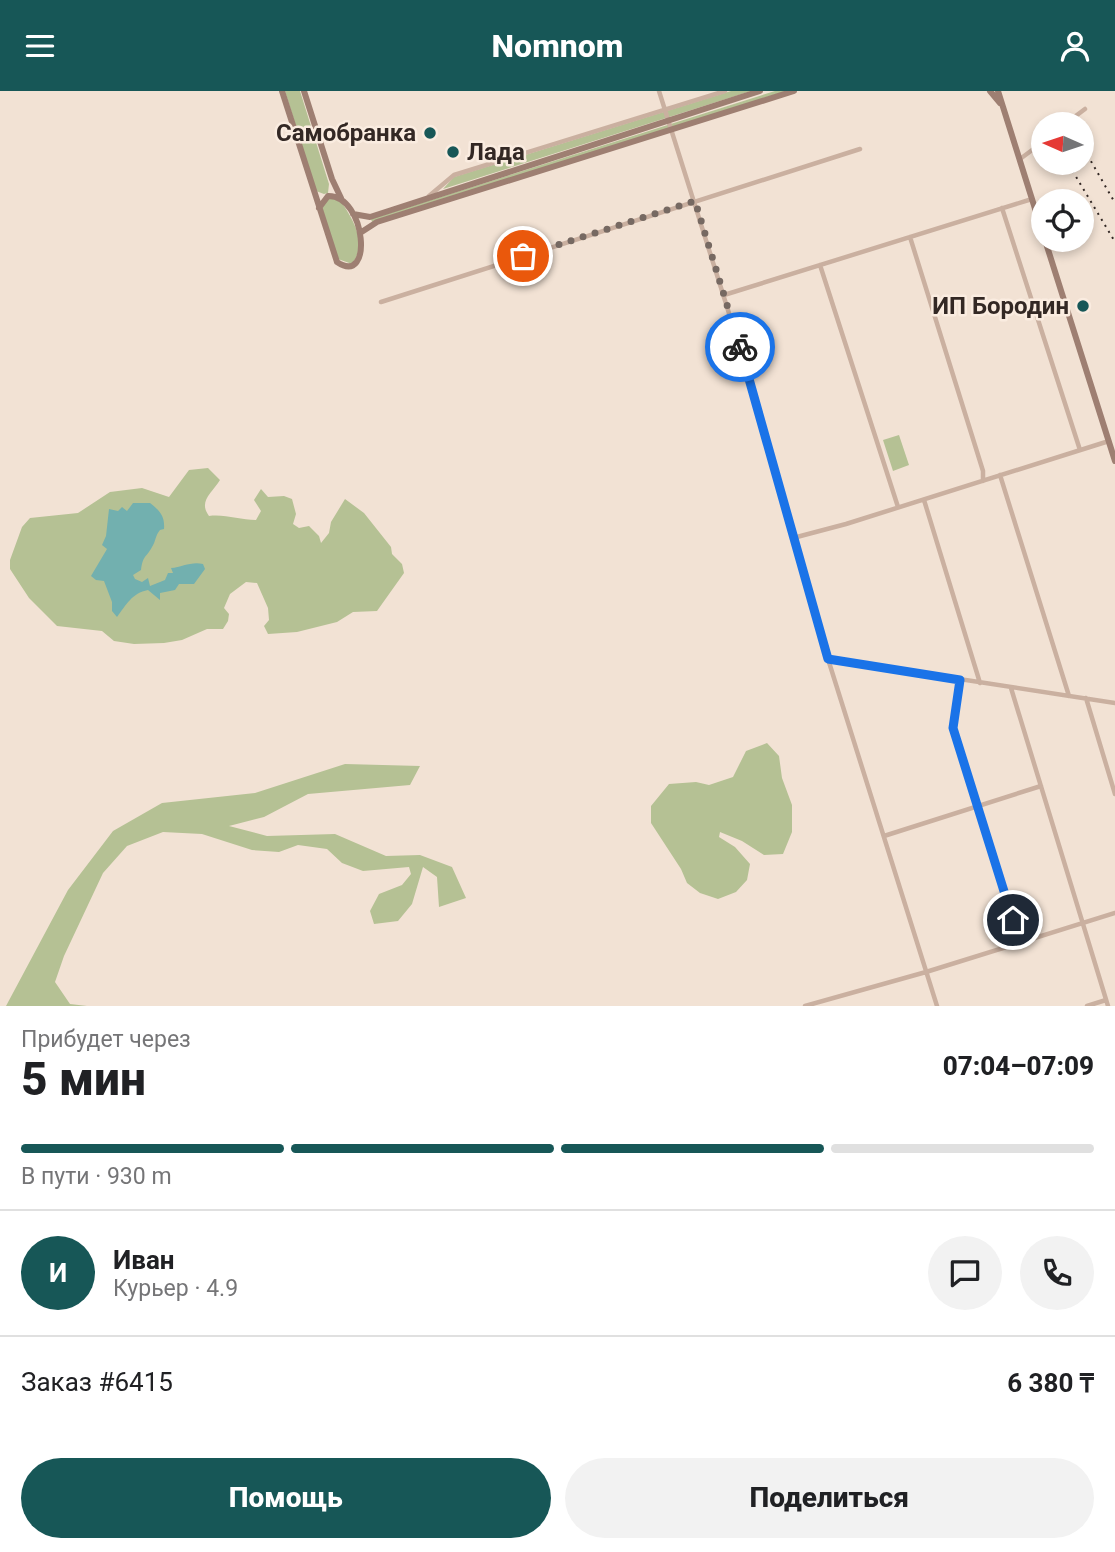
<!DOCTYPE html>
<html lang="ru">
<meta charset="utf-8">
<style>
body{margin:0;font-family:Roboto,sans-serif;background:#f2f2f2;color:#202124;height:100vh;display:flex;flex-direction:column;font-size:26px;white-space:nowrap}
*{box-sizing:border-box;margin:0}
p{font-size:23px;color:#757577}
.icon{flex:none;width:38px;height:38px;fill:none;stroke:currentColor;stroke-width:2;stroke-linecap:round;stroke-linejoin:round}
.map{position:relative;height:915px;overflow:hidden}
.side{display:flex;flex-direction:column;background:#fff;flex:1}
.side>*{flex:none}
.needle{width:46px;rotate:273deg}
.tools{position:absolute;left:1031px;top:21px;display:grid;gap:14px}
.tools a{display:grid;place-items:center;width:63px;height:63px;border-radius:50%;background:#fff;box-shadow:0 4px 10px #0003;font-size:35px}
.pin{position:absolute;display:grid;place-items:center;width:60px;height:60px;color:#fff;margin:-30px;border:4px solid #fff;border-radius:50%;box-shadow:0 2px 7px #0007}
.courier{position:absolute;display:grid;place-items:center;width:70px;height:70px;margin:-35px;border:5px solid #1a73e8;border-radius:50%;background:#fff;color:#222;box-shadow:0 2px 9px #0007}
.overview em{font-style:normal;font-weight:800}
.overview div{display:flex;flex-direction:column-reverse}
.overview{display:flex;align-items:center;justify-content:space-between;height:119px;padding:0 21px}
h1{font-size:46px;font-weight:800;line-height:52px}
.bar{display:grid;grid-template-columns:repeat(4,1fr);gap:10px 7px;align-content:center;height:84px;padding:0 21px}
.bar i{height:9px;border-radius:5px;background:#e0e0e0}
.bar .on{background:#175757}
.bar p{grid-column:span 4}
.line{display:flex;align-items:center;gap:18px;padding:0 21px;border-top:2px solid #e0e0e0}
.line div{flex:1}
.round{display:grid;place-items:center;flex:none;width:74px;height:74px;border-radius:37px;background:#f2f2f2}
.button{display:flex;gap:14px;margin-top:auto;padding:14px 21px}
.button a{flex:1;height:80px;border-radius:42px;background:#175757;color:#fff;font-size:28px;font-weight:800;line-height:80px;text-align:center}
.button a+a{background:#f2f2f2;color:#202124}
header{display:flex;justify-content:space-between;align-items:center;height:91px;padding:0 21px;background:#175757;color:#fff;font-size:32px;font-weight:800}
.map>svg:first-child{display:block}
.green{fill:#b5c194}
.water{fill:#72b0af}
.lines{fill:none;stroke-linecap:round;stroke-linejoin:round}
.street{stroke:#cab0a0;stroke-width:4.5}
.secondary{stroke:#9e7f72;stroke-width:6}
.rail{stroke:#332824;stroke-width:2;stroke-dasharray:2 5;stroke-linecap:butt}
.done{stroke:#766962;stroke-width:7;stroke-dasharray:0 12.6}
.route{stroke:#1a73e8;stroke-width:9}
.poi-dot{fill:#175757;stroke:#faece0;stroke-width:2.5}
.labels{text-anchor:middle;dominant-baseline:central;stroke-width:5;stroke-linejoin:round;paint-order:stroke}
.poi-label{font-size:24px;font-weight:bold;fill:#332824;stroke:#faece0;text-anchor:end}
</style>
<header><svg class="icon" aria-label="menu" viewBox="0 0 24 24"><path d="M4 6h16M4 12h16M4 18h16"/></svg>Nomnom<svg class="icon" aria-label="person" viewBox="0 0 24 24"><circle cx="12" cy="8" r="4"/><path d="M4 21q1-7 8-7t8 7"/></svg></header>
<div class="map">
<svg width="1115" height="915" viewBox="0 0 1115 915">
<rect width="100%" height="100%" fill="#f2e2d4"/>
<path class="green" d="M285,0H300L329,93L328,102L324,103L316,100Z
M731,0H751L443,98L454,86Z
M775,0H786L372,131L371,128Z
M329,107L340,109C353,128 368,152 352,173L338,168L322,117Z
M899,344L909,374L893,380L883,349Z
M208,377L220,389C212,402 198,410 209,425C225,423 240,429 256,429L261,420L254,409L261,398L268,406L284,405L292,408L296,423L293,433L299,437L309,435L319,445L321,452L329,442L331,431L345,408L364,422L391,456L392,463L402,473L404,482L377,520L353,521L337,531L297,541L268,543L264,535L269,529L268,517L257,492L246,491L230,503L224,517L229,523L228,530L223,538H207L182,549L164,552L134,553L114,550L102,540L57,535L29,507L10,478V469L22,436L30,427L78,422L110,401L142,397L169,406L189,379Z
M767,652L779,665L782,687L792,714V741L783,763L764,764L742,750L720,741L719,746L735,756L750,773L747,789L736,801L718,808L700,802L687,792L681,778L651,732V715L669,693L696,691L709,694L733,686L746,660Z
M345,673L420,675L410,694L308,703L264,726L229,735L267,745L335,743L386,765L420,764L452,776L466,807L439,816L437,786L423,776L412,813L398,830L374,833L370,820L379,803L402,794L411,783L409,776L363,780L342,772L327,758L298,754L279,761L252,759L202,743L163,741L127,755L103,782L64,865L55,891L70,913L87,915H6L68,799L113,740L162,712L255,702Z"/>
<path class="water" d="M133,412H150C160,420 165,425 164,438L160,439C155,445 156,450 152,456C146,467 143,464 141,479L133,484L135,488L142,491L148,487L150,495L165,489L168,482H173L171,477C182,476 192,470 203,473L205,478L194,493H179L175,499L160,502V509L148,499C132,502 126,514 117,526L112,520V511L104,490L96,489L91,485L107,458L102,454L106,445L109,418L118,420L122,416L127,420Z"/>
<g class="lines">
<path class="street" d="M659,0L745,273L828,568L937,915
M1065,33L1085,18
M1020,68L1043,51
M429,105L454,84L725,0
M1002,117L1080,359
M910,146L983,380V390
M820,174L898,416
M724,204L1032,108
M381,211L860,58
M1000,384L1069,605
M924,409L980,592
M793,447L846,433L1109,350
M829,568L1115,612
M959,589L953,637L1020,852
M1011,597L1108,915
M1086,607L1115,703
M884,745L1041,695
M805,915L926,881L1115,822
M1087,915L1106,909"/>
<path class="secondary" d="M282,0L337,171C374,196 366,104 328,105L319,117
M304,0L332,88L341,107
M990,0L1000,12
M998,0L1043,143
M353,123L370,126L760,0
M360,142L377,131L794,0
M1045,149L1115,370"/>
<path class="rail" d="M1084,58L1115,112
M1069,74L1115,151"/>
</g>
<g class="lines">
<path class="done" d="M523,165L695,110L740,256"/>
<path class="route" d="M740,256L828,568L960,589L953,637L1013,829"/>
</g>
<g class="poi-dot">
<circle cx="430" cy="42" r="7"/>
<circle cx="453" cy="61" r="7"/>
<circle cx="1083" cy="215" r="7"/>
</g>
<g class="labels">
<g class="poi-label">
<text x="416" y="42">Самобранка</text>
<text x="467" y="61" text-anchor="start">Лада</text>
<text x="1069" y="215">ИП Бородин</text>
</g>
</g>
</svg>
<div class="tools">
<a><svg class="needle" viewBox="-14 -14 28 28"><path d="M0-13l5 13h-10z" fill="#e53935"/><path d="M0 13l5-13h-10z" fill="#757577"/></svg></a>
<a><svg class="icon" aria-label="locate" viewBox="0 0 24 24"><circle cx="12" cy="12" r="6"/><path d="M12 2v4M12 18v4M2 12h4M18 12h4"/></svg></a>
</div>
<div class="pin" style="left:523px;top:165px;background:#ea580c"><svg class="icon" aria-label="bag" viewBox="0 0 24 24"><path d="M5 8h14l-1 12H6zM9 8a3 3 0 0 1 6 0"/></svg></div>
<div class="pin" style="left:1013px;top:829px;background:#1f2937"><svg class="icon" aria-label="home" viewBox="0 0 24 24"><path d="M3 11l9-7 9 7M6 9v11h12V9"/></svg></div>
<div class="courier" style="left:740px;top:256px"><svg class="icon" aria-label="bike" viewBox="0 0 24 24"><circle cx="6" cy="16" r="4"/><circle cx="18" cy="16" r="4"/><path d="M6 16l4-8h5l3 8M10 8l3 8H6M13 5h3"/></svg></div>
</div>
<section class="side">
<div class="overview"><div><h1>5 мин</h1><p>Прибудет через</p></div><em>07:04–07:09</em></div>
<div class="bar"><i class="on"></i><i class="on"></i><i class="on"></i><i></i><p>В пути · 930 m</p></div>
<div class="line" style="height:126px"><b class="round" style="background:#175757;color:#fff">И</b><div><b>Иван</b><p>Курьер · 4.9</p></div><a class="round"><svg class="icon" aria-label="chat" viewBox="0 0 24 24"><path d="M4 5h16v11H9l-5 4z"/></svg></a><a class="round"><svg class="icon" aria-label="phone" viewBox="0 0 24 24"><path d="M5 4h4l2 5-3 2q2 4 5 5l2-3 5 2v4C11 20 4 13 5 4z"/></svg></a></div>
<div class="line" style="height:91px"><div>Заказ #6415</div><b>6 380 ₸</b></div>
<div class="button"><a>Помощь</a><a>Поделиться</a></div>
</section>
